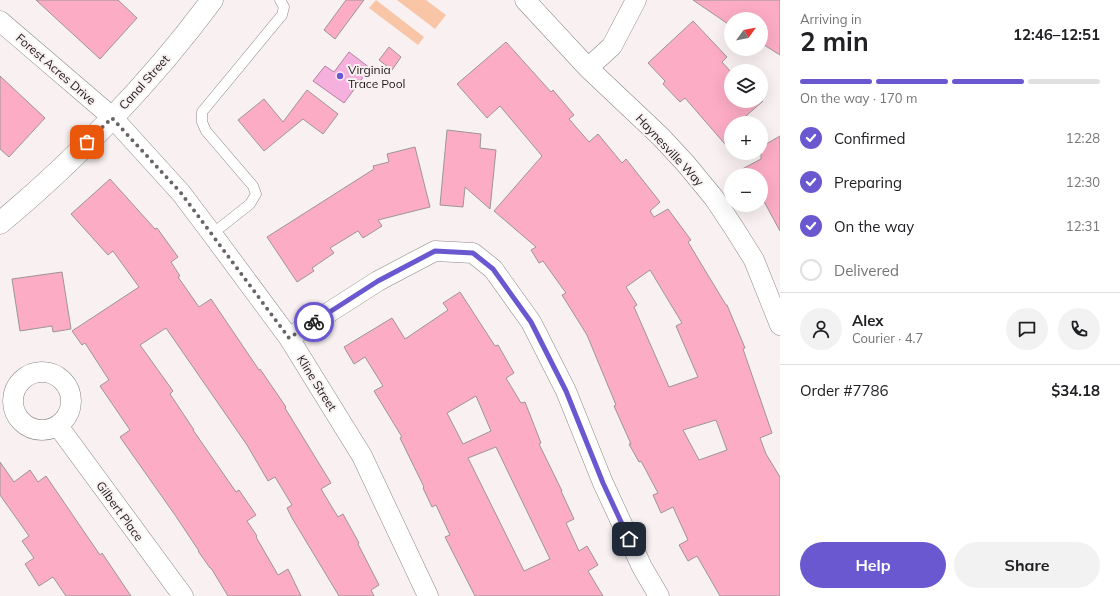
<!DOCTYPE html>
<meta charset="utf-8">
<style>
body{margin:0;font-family:Mulish,sans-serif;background:#f2f2f2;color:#202124;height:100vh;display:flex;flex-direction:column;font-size:15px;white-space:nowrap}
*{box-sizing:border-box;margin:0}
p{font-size:13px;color:#757577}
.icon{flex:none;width:22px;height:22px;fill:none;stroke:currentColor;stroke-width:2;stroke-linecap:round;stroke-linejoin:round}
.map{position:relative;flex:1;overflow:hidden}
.details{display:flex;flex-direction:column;background:#fff;width:340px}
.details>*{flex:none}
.needle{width:26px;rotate:57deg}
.buttons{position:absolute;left:724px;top:12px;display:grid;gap:8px}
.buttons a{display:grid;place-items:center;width:44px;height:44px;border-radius:50%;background:#fff;box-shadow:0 4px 16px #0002;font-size:20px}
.pin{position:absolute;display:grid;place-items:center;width:34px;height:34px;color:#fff;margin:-17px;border-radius:8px;box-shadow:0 2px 6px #0006}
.courier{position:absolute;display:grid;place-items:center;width:40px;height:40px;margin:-20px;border:3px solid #6a58d1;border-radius:50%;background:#fff;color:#222;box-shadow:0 1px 5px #0007}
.summary em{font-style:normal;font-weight:700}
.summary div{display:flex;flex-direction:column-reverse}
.summary{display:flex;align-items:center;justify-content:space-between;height:68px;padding:0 20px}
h1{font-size:26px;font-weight:700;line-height:30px}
.bar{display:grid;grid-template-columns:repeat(4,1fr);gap:6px 4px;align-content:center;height:48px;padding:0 20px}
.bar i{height:5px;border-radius:3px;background:#e0e0e0}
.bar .selected{background:#6a58d1}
.bar p{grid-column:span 4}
.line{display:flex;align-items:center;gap:10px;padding:0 20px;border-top:1px solid #e0e0e0}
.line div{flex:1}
.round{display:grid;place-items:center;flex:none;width:42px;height:42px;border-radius:21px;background:#f2f2f2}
ol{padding:0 20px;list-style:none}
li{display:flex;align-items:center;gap:12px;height:44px}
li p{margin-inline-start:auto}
li .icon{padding:4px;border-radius:50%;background:#6a58d1;color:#fff;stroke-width:4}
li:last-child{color:#757577}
li i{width:22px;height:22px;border:2px solid #e0e0e0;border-radius:50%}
.button{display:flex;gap:8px;margin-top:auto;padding:8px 20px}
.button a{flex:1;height:46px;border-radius:24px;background:#6a58d1;color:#fff;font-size:16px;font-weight:700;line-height:46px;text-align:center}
.button a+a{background:#f2f2f2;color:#202124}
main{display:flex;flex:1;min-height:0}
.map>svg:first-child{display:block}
.green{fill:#f8c6a6}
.water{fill:#f5b0dd;stroke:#b483a2}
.building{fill:#fcacc5;stroke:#9c9597;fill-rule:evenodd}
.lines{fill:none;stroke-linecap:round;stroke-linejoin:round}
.lane-casing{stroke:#8d8686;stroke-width:11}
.street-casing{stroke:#8d8686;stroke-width:21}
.secondary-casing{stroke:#8d8686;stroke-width:23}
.lane{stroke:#fff;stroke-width:10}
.street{stroke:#fff;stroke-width:20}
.secondary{stroke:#fff;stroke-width:22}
.done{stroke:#6a6565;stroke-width:4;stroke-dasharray:0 7.2}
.route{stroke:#6a58d1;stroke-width:5}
.poi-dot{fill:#6a58d1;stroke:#f9f1f1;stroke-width:1.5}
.labels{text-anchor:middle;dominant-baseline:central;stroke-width:4;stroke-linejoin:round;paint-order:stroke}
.street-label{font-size:12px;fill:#1d1a1a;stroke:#f9f1f1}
.poi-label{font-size:12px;fill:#1d1a1a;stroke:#f9f1f1;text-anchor:start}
</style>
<main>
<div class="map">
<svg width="780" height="596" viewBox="0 0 780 596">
<rect width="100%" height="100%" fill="#f9f1f1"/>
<path class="green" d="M376,0L424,37L418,45L369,8Z
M397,0H426L446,15L435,29Z"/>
<path class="water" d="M349,52L370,68L344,103L313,81L325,66L334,72Z"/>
<path class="building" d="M36,0H118L137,18L100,59Z
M346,0H364L335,39L324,30Z
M693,0H780V55L761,43V19H731V26Z
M693,21L727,57L722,62L731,72V101H763L738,123H731V151L685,98L680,102L663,84L665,81L648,63Z
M506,42L551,92L553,90L574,115L569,119L589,142L598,134L622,163L626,159L660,202L650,211L654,217L668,209L691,240L688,242L726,305H727L745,348L743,349L772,433L760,438L766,454L780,477V596H720L697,556L688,561L679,545L688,540L673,507L661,513L653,495L658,493L641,461L639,462L629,444H631L614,406L616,405L587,335L562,295L566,293L543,261L539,263L531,250L536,247L494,211L542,156L500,106L487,118L457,84ZM650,270L682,323L676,326L698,377L669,387L634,307L637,305L626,287ZM716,420L727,450L699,460L683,430Z
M389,47L401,57L392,70L379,60Z
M0,76L45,118L9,157L0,149Z
M307,90L338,114L323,134L303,119L264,151L238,120L264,99L283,122Z
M447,130L481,134L480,148L496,150L490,209L465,187L463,207L440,205Z
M780,136V231L761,196V175H731L761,159V147Z
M415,147L430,207L378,220L382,226L363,238L358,231L330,248L334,253L312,268L314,271L297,282L267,237L374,169L373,166L389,162L387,154Z
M110,179L155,229L157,228L178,257L171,262L180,276L178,277L199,307L211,299L259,370L260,369L286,407L285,408L331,483L321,489L338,517L343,514L359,543L358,544L379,585L371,590L374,596H339L292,518L287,508L292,505L275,477L268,481L247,445L166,328L140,345L173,391L170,394L194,430H193L236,492L239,490L256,515L247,521L257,536L256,537L278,575L288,569L301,596H228L211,568H210L198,551H199L175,515L120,437L130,430L100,386L109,380L85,343L82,345L72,331L139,287L113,251L108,255L71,214Z
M62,272L71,329L53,332L52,326L20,331L12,279Z
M460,292L495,346L498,345L514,373L506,378L521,403L525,402L541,443L539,444L562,491H561L574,519L566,523L579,551L587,546L598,565L588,571L603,596H475L445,537L450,535L436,505L432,507L423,488L424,487L400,438L402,437L374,391L383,386L365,357L354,364L344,347L392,318L405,339L448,310L443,303ZM476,396L491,431L463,444L447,413ZM496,447L550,559L524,571L468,458Z
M0,462L14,482L30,470L38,482L46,476L100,555L102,553L131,596H66L53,577L39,586L25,564L34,558L22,541L29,536L0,495Z"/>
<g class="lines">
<g class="lane-casing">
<path id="lane" d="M212,234L250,204L256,194L253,186L206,131L202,122V112L282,15L284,7L280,0"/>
</g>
<g class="street-casing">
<path id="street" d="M525,0L588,68L661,137L686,164L714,198L734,228L754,260L780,325
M0,21L112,117L181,193L212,234L289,338L362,456L428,596
M588,68L612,46L636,0
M289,338L378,281L435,251L473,253L493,269L531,322L566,391L603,483L642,567L659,596
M13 401a29 29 0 1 1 58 0a29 29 0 1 1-58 0Z
M58,426L183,596"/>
</g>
<g class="secondary-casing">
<path id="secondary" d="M0,223C76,160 153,80 212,0"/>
</g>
<use href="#lane" class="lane"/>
<use href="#street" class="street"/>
<use href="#secondary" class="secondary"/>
</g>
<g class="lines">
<path class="done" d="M87,142L112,118L181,193L289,338L314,322"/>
<path class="route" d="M314,322L378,281L435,251L473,253L493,269L531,322L566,391L603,483L629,539"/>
</g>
<circle class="poi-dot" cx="340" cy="76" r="4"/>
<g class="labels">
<g class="street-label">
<text transform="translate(56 69) rotate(41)">Forest Acres Drive</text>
<text transform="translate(144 82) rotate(-48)">Canal Street</text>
<text transform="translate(670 150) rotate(47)">Haynesville Way</text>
<text transform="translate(317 383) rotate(58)">Kline Street</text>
<text transform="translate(120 511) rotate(54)">Gilbert Place</text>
</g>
<g class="poi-label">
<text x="348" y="69">Virginia<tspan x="348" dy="14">Trace Pool</tspan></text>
</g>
</g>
</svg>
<div class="buttons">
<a><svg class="needle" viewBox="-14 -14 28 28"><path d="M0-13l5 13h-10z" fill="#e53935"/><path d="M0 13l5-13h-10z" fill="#757577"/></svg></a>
<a><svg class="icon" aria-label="layers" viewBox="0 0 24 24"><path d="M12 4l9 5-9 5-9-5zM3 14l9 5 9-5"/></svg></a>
<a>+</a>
<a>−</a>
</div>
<div class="pin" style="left:87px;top:142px;background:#ea580c"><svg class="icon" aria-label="bag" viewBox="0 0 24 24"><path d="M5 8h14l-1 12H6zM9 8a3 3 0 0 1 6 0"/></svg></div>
<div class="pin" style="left:629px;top:539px;background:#1f2937"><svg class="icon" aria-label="home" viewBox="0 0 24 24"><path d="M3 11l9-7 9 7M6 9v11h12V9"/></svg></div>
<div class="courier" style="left:314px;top:322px"><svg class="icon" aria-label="bike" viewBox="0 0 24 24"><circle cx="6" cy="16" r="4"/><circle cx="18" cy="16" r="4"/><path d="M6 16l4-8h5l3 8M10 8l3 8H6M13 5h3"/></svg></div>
</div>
<section class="details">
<div class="summary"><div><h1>2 min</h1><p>Arriving in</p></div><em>12:46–12:51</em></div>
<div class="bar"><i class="selected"></i><i class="selected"></i><i class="selected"></i><i></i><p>On the way · 170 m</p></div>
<ol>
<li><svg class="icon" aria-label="check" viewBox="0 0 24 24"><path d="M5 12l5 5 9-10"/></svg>Confirmed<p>12:28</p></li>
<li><svg class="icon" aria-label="check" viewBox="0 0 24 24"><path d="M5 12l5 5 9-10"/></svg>Preparing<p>12:30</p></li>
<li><svg class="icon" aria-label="check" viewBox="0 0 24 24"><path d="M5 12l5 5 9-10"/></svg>On the way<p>12:31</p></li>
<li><i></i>Delivered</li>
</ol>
<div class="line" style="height:72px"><a class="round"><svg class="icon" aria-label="person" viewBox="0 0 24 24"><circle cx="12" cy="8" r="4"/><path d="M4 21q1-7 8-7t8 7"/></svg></a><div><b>Alex</b><p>Courier · 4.7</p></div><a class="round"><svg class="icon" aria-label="chat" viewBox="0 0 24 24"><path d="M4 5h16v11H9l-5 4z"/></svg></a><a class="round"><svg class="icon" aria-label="phone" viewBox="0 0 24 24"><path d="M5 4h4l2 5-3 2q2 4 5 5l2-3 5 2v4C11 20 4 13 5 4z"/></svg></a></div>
<div class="line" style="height:52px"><div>Order #7786</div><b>$34.18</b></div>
<div class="button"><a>Help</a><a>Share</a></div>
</section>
</main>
